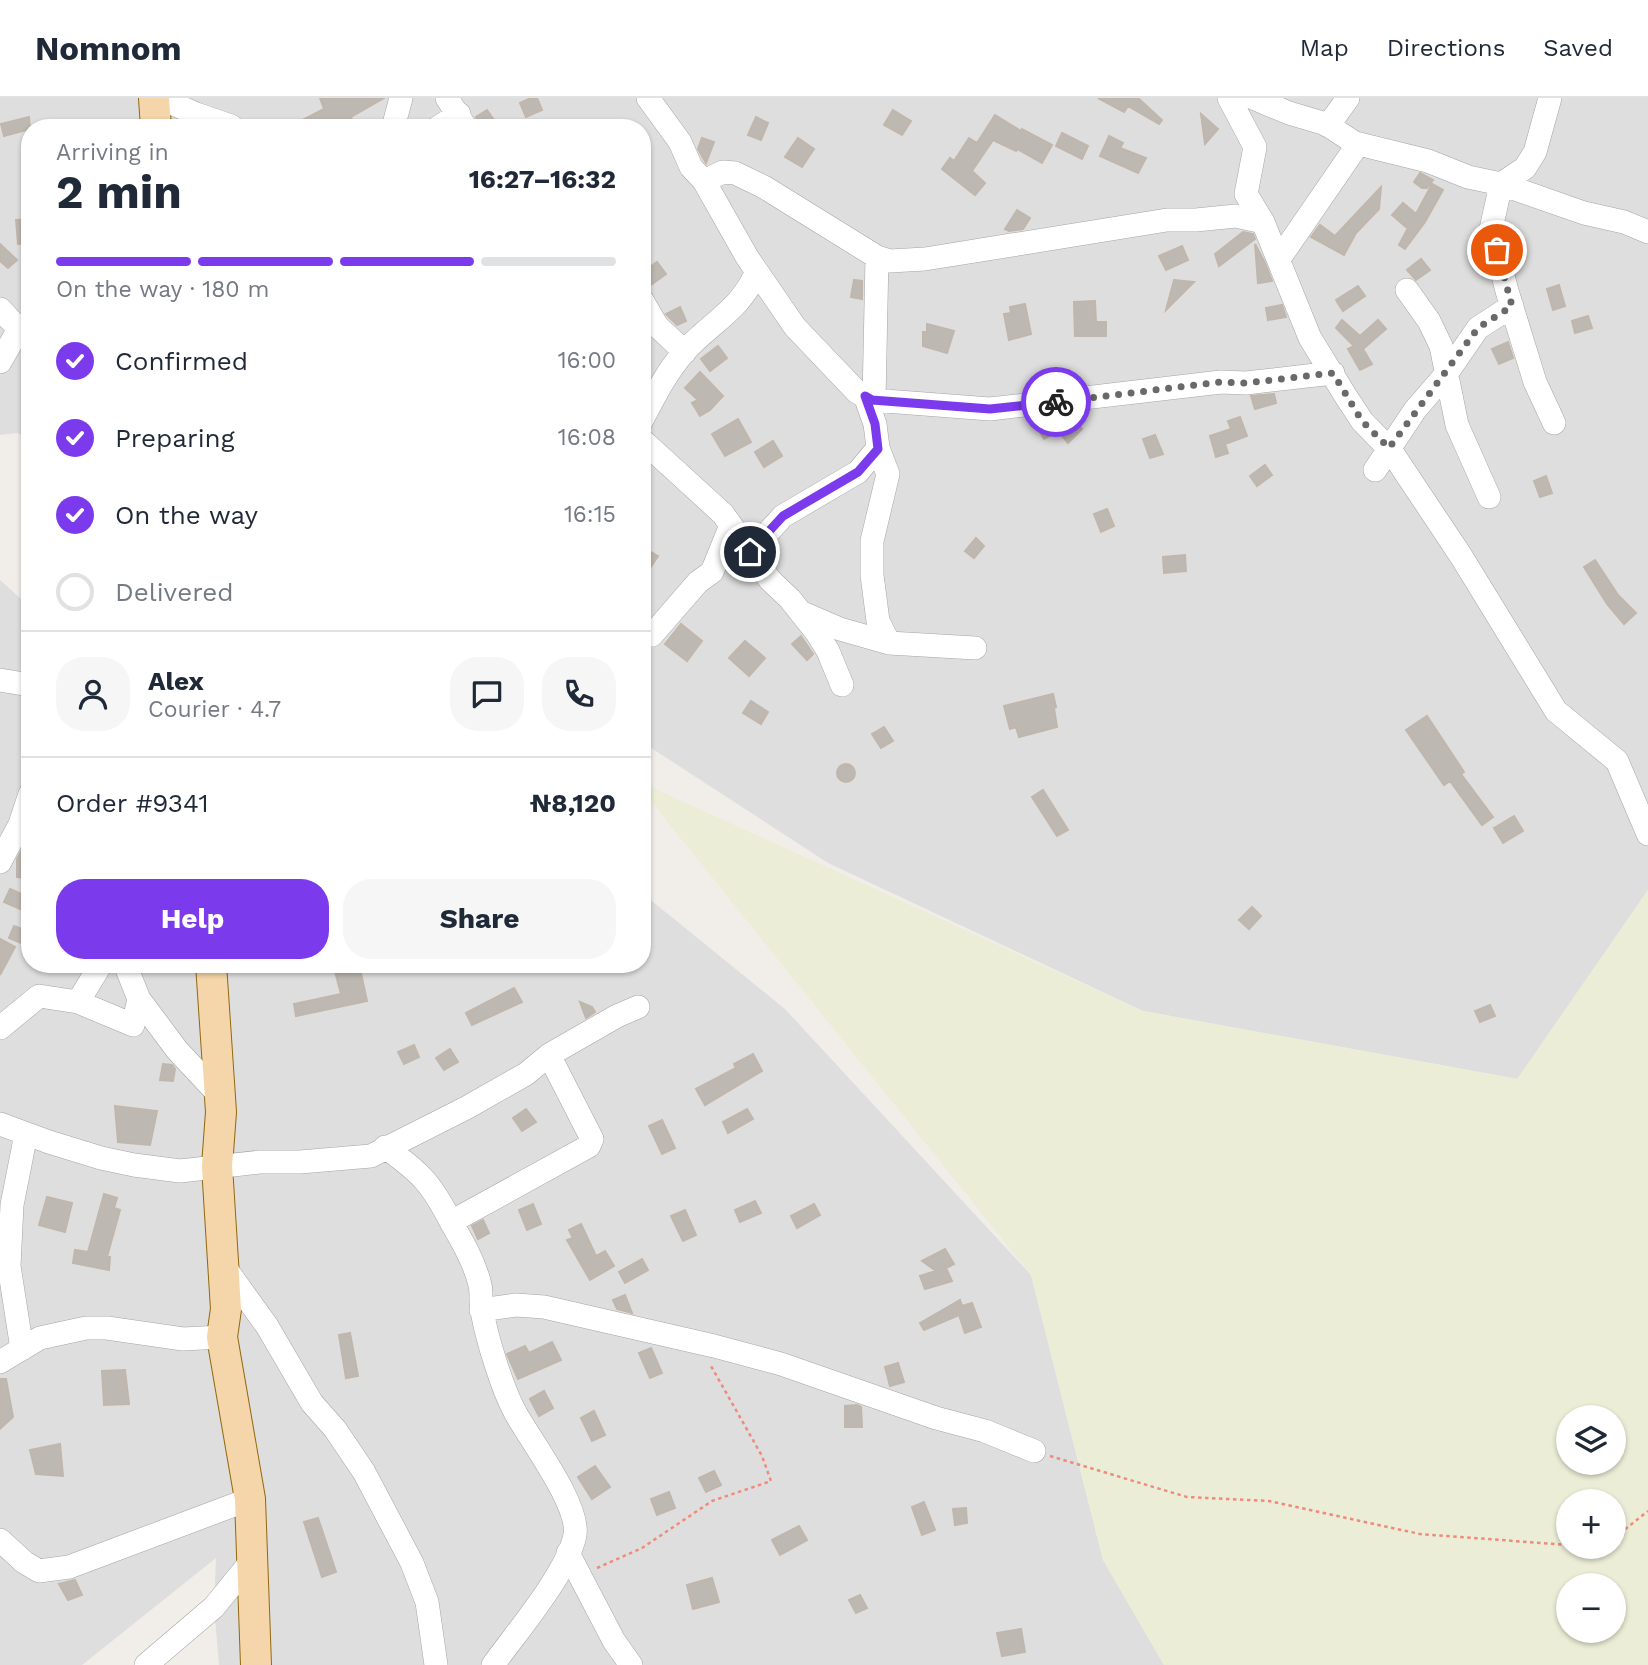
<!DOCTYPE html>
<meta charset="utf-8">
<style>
body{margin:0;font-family:"Work Sans",sans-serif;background:#f6f6f7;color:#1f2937;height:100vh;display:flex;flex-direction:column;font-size:26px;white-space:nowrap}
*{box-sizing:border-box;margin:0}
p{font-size:23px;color:#747a83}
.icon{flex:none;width:38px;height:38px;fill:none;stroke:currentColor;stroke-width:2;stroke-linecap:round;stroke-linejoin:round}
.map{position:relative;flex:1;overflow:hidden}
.details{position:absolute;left:21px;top:21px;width:630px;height:854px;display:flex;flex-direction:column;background:#fff;border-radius:28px;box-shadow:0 2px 5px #0004}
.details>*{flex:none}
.controls{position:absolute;left:1556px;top:1307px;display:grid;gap:14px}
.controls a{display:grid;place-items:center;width:70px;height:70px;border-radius:50%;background:#fff;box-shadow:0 2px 5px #0004;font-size:35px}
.pin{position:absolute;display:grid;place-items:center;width:60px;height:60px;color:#fff;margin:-30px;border:4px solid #fff;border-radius:50%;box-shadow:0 2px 7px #0007}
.courier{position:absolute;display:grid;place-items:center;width:70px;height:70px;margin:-35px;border:5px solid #7c3aed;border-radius:50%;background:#fff;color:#222;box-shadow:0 2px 9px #0007}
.overview em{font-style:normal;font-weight:700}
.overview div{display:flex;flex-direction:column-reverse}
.overview{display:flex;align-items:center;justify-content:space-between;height:119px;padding:0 35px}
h1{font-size:46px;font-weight:700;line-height:52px}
.bar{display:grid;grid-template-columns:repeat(4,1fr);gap:10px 7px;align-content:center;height:84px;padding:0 35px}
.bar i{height:9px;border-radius:5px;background:#e0e1e3}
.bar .current{background:#7c3aed}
.bar p{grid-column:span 4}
.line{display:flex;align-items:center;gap:18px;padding:0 35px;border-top:2px solid #e0e1e3}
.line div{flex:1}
.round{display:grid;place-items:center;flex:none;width:74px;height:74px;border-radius:28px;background:#f6f6f7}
ol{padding:0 35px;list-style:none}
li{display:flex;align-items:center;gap:21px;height:77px}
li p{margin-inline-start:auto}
li .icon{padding:7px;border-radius:50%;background:#7c3aed;color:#fff;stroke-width:4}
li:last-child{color:#747a83}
li i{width:38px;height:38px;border:4px solid #e0e1e3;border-radius:50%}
.primary-button{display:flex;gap:14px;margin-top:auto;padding:14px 35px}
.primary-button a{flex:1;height:80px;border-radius:28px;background:#7c3aed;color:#fff;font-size:28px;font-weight:700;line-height:80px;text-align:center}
.primary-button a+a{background:#f6f6f7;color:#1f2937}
header{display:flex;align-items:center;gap:42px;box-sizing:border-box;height:98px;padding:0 35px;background:#fff;border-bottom:2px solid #e0e1e3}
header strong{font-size:33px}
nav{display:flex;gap:38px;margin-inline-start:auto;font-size:24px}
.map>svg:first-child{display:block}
.residential{fill:#dfdede}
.farmland{fill:#ebedd6;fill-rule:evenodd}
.building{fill:#beb8b2;stroke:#c1b6ac;stroke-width:2}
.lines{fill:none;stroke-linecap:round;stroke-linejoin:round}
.minor-casing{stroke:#a5a5a5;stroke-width:24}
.major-casing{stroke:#92680d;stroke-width:32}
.path{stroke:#ef8a7c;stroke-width:2.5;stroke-dasharray:3.5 3.5;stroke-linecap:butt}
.minor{stroke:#fff;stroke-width:23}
.major{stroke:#f5d6aa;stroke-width:30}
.done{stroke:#6a6967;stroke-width:7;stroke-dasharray:0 12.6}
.route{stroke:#7c3aed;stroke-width:9}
</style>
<header>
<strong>Nomnom</strong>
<nav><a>Map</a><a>Directions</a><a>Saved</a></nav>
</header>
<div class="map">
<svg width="1648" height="1567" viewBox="0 0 1648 1567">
<rect width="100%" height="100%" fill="#f1eee9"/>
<path class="residential" d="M0,0H1648V792L1518,981L1143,913L828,765L642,644V30H30V341L17,335L0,337Z
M0,482L30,509V866H642V795L785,911L1031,1177L1103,1462L1164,1567H219L214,1509L216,1460L82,1567H0Z"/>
<path class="farmland" d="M642,685L1143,913L1517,981L1648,792V1567H1164L1103,1462L1031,1177L642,692ZM1568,1320H1614V1365H1568ZM1568,1404H1614V1449H1568ZM1568,1488H1614V1533H1568Z"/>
<path class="building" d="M320,0H384L351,19L355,30H287L324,11Z
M531,0H537L542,12L526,19L520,5Z
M1098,0H1138L1162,22L1159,26L1128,8L1124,14Z
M487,12L494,22L480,30L476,19Z
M893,12L911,23L902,37L884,27Z
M1201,16L1218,31L1205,46Z
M995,17L1021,33L1022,31L1052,47L1042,65L1017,51L1016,53L993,42L972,73L985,85L975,97L942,71L950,60L954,63L969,40L977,45Z
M29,19L30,31L4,38L1,26Z
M756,19L768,25L761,42L748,37Z
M1062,35L1088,48L1082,61L1056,48Z
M1109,38L1123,45L1120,50L1146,60L1138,75L1100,58Z
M702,40L714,44L706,65L698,51Z
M798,40L814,51L802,69L785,59Z
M1420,75L1433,82L1427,90H1422L1414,84Z
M1432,86L1443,92L1425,124L1405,151L1399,147L1409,128L1406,129L1392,117L1403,105L1416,116Z
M1381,89L1379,111L1356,135L1344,157L1311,139L1320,127L1335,138Z
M1017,112L1030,120L1023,131L1009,133L1005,131Z
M30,121V145L18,146L16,122Z
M1243,134L1253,136L1255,141L1219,168L1215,156Z
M0,146L17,162L8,170L0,163Z
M1255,146L1264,163L1272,183L1258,185Z
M1182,148L1188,162L1166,172L1159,158Z
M1421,161L1430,172L1416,182L1407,172Z
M657,164L666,176L648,189L642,188V175Z
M854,182L862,183V201L851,199Z
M1174,182L1194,184L1166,212Z
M1559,187L1565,208L1553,212L1547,191Z
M1358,188L1365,198L1343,213L1336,202Z
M1095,203L1096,224H1106V238H1075L1074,204Z
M1025,206L1031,236L1009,242L1004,216L1011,215L1010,209Z
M1282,207L1286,219L1268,222L1266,210Z
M680,209L686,223L677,227L666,216Z
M1588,218L1592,230L1575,235L1572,223Z
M1342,222L1360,238L1378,222L1386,231L1363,251L1372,266L1360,272L1348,251L1354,248L1336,230Z
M927,226L954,233L947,255L923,248V234H927Z
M1508,244L1513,260L1499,266L1492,251Z
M718,248L727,260L710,273L701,261Z
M700,274L723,298L710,312L700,318L692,305L698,302L685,290Z
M1274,296L1276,305L1255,311L1251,298Z
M1056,317L1063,328L1071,320L1082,331L1068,345L1058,333L1044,341L1034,323L1040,319Z
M1240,319L1247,338L1225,346L1228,355L1216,359L1210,338L1231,331L1228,323Z
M738,321L751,344L725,358L712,336Z
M1155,337L1163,356L1150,360L1143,341Z
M773,343L782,358L764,369L755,354Z
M1265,367L1272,377L1257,388L1250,378Z
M1546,378L1552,395L1540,399L1534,383Z
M1107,411L1114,428L1101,434L1094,416Z
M976,440L984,448L974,460L965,453Z
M647,452L658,458L642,482V460Z
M1185,457L1186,473L1164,475L1163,459Z
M1595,462L1618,497L1636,515L1624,526L1607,506L1584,469Z
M681,526L702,543L687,563L665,546Z
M801,538L813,556L807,562L792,546Z
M745,543L765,560L749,578L729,560Z
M1053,596L1056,609L1054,610L1057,629L1019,639L1016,629L1010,631L1004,608Z
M751,603L768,614L761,626L743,615Z
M1427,618L1464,674L1461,676L1493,719L1482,727L1450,683L1444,687L1406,632Z
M884,629L893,643L881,650L872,636Z
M837 675a9 9 0 1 1 18 0a9 9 0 1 1-18 0Z
M1043,692L1068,732L1057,738L1032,699Z
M1514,718L1523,733L1503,745L1494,730Z
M22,752H30V780L17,779V761Z
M10,791L26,798L20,811L4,804Z
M1252,809L1261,818L1249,831L1239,822Z
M14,828L25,832L21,845L9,840Z
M0,841L15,849L0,877Z
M333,866H359L367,903L296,918L294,906L341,896Z
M514,890L522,904L472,927L466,915Z
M580,904L592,909L595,914L586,920Z
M1490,907L1495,918L1480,924L1475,913Z
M414,947L419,959L404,966L398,954Z
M450,951L458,964L444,972L436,960Z
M753,956L762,973L705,1007L696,991L736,970L734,966Z
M163,966L172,967L175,971L173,983L160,982Z
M115,1008L157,1013L150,1047L118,1044Z
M526,1011L536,1024L522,1033L513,1020Z
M747,1011L753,1021L728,1035L723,1024Z
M662,1022L675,1050L662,1056L649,1028Z
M104,1096L117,1100L114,1110L120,1112L107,1159H110L109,1172L73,1165L75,1152L88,1154Z
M47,1099L72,1105L65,1134L39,1127Z
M755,1103L761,1115L740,1124L735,1112Z
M533,1106L541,1126L527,1132L519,1112Z
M814,1106L820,1117L797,1130L791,1118Z
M685,1112L696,1137L683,1143L671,1118Z
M483,1122L489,1135L478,1141L472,1128Z
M581,1126L596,1158L605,1153L614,1168L590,1182L567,1142L573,1140L569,1132Z
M945,1151L954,1166L946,1170L952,1183L925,1191L920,1178L936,1173L922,1163Z
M642,1161L648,1172L625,1185L619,1174Z
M625,1197L632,1215L617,1211L613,1202Z
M960,1202L962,1208L972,1205L981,1229L965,1235L959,1217L924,1232L920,1225Z
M350,1235L358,1278L346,1280L339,1237Z
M552,1244L561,1262L518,1281L507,1256L525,1248L529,1255Z
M651,1250L662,1275L650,1280L639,1255Z
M898,1265L904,1284L890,1288L885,1269Z
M125,1272L129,1306L104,1307L102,1273Z
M0,1281H6L13,1319L0,1331Z
M544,1293L553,1310L539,1318L530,1301Z
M857,1307L861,1309L862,1329H845V1308Z
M594,1313L605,1337L592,1343L581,1320Z
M60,1346L63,1378L36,1376L30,1352Z
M595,1368L610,1389L592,1401L578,1379Z
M714,1373L721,1387L706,1394L699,1380Z
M669,1394L675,1410L657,1417L651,1401Z
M924,1404L935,1432L922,1437L912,1409Z
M966,1410L967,1425L955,1427L953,1411Z
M318,1420L336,1474L322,1479L304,1424Z
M799,1428L807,1442L780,1457L772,1442Z
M712,1480L719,1504L693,1511L687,1487Z
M75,1482L82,1497L68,1502L59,1486Z
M860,1497L867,1510L856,1515L849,1502Z
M1021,1531L1025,1554L1002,1558L997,1535Z"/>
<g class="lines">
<g class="minor-casing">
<path id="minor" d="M160,0L196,16L231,28
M447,0L466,30
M648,0L680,44L691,69L704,83L747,159L795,229L857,294L872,302L990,311L1221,284L1246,285L1333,275
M1229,0L1255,49L1246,96L1263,124L1310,240L1345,297L1362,323L1391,353L1461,458L1556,613L1617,663L1648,736
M1253,0L1289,15L1326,26L1355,45L1428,63L1468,79L1501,86L1525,70L1535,54L1550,0
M1328,28L1348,0
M393,30L401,0
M437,30L459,16
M704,83L723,74L735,75L764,89L877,159L890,163L925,161L1167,122H1196L1236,118L1263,124
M1279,161L1354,52L1355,45
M1407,192L1429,223L1441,248L1457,327L1489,399
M642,202L657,228L685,254
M0,211L19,231L30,234
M0,264L19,231
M865,298L875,326L878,350L888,376L872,443V477L878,523L889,545
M874,302L877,159
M642,322C654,299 667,273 685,253C709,226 743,210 756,174
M1554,325L1535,284L1507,193L1491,131L1501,86L1584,115L1624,124L1648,134
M642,342L723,416L770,482L790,501L817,535L828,553L842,587
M1375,372L1415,312L1447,275L1478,230L1512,208
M750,454L783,418L858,374L878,350
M805,516L840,531L889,545L975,550
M642,533L652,537L698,484L712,474L731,427
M0,582L30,587
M0,764L20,726L30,696
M125,866L139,901L177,952L220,998
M78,904L101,866
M0,930L39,898L78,904L133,927L139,901
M0,1026L49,1044L101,1060L134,1067L180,1073L260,1064H300L371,1058L466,1010L526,976L549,957L617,918L638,909
M385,1049C421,1075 431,1085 451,1124C462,1143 475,1165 480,1187C482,1195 480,1205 482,1213C487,1241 502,1290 515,1314C530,1342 580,1407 575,1437C568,1474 516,1535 493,1567
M451,1124L589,1048L592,1041L549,957
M221,1164L267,1228L312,1305L335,1331L364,1374L412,1465L427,1504L436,1567
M481,1212L516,1207L544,1209L714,1248L781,1266L936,1320L985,1333L1034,1353
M22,1251L9,1168L12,1107L26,1036
M0,1264L40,1240L86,1230H107L183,1241L222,1239
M0,1442L24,1464L39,1473L69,1469L250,1401
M568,1455L614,1543L631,1567
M146,1567L214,1509L253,1461"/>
</g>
<g class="major-casing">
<path id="major" d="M154,0L156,30
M211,866L221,1014L217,1068L226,1211L222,1239L250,1401L256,1567"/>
</g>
<path class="path" d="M1050,1358L1187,1399L1269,1403L1420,1436L1568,1447
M1614,1440L1648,1413
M1598,1449H1602
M597,1470L642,1450L712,1403L771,1383L762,1358L711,1268"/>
<use href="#minor" class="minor"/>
<use href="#major" class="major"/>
</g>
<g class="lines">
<path class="done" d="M1056,304L1221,284L1246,285L1333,275L1362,323L1389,350L1478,230L1512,208L1497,152"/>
<path class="route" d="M750,454L783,418L858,374L878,351L875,326L865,298L872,302L990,311L1056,304"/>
</g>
</svg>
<div class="controls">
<a><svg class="icon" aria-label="layers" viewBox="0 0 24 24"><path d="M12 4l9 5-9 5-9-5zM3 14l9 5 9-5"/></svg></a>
<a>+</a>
<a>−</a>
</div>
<div class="pin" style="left:1497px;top:152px;background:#ea580c"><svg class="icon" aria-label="bag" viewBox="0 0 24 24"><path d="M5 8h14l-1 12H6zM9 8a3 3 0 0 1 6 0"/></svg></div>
<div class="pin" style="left:750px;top:454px;background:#1f2937"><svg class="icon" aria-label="home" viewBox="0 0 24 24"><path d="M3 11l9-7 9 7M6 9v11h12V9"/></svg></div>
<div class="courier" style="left:1056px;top:304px"><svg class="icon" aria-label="bike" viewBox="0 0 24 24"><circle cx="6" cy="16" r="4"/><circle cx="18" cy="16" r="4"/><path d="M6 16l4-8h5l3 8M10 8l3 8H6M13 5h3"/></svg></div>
<section class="details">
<div class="overview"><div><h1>2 min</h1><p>Arriving in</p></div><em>16:27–16:32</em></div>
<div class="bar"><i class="current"></i><i class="current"></i><i class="current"></i><i></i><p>On the way · 180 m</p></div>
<ol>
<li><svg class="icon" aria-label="check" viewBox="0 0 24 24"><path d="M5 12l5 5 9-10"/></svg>Confirmed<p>16:00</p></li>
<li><svg class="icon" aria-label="check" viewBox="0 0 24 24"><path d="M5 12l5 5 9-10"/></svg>Preparing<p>16:08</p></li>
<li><svg class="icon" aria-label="check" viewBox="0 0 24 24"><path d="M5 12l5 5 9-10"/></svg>On the way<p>16:15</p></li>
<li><i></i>Delivered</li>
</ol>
<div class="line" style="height:126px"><a class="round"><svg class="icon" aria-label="person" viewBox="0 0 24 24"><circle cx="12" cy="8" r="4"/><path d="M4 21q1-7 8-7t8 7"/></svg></a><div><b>Alex</b><p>Courier · 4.7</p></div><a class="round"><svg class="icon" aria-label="chat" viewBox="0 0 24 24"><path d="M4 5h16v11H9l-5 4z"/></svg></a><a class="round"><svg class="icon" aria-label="phone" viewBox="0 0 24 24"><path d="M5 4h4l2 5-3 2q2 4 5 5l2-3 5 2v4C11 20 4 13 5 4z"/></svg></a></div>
<div class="line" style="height:91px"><div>Order #9341</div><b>₦8,120</b></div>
<div class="primary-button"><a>Help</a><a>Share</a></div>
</section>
</div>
